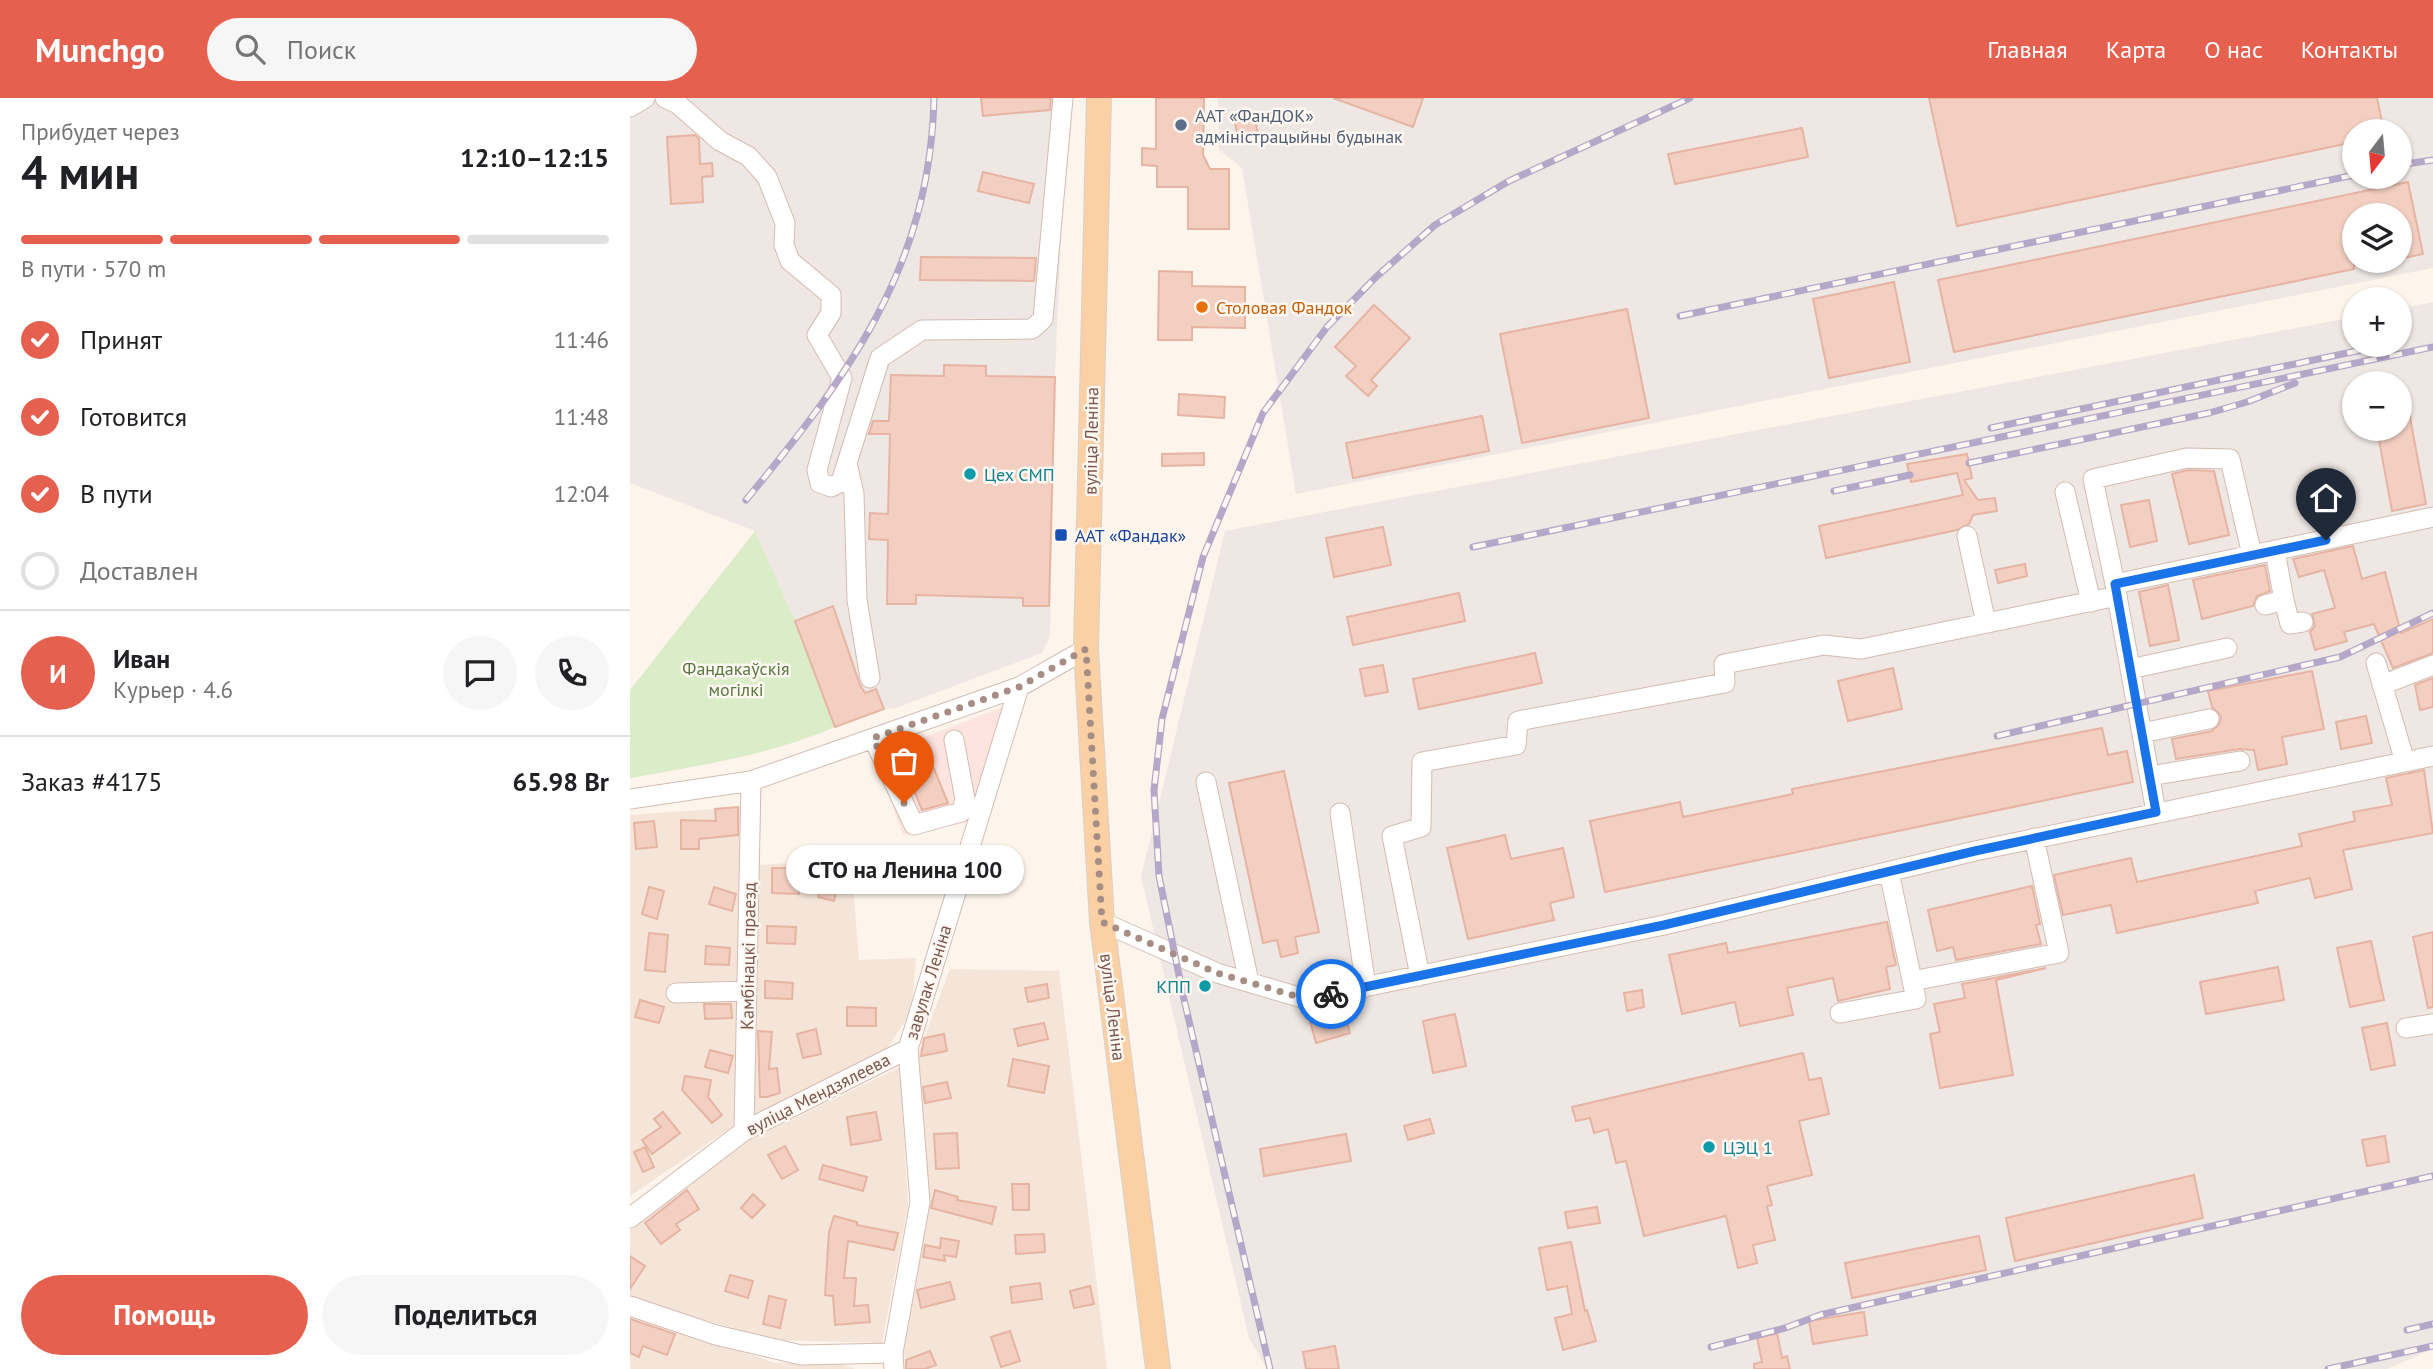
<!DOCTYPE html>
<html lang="ru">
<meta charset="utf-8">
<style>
body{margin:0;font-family:"PT Sans",sans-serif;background:#f6f6f6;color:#202124;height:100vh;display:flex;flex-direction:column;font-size:26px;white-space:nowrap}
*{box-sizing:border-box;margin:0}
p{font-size:23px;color:#757577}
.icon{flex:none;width:38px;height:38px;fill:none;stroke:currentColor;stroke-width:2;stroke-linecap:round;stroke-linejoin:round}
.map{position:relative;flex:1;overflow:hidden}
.panel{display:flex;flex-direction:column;background:#fff;width:630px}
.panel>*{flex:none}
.needle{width:46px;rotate:196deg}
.controls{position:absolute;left:1712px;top:21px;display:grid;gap:14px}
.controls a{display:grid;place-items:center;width:70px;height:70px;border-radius:50%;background:#fff;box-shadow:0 2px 5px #0004;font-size:35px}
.pin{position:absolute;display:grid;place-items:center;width:60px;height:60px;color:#fff;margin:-72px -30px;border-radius:50% 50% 50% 0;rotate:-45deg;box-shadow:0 0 7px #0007}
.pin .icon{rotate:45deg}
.courier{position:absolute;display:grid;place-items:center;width:70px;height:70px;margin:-35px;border:5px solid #1a73e8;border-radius:50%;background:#fff;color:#222;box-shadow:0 2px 9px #0007}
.bubble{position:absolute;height:49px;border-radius:24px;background:#fff;box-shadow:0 2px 5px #0004;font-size:23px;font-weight:800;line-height:49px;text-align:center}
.headline em{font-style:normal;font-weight:800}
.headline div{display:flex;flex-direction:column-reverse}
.headline{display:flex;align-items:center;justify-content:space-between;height:119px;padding:0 21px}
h1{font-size:46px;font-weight:800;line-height:52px}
.bar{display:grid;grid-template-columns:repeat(4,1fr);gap:10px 7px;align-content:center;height:84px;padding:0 21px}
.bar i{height:9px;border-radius:5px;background:#e0e0e0}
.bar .active{background:#e66050}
.bar p{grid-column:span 4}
.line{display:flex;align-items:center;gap:18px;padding:0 21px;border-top:2px solid #e0e0e0}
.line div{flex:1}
.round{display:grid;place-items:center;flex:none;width:74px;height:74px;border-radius:37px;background:#f6f6f6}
ol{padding:0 21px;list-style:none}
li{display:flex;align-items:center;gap:21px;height:77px}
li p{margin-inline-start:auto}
li .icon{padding:7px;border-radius:50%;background:#e66050;color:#fff;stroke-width:4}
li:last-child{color:#757577}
li i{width:38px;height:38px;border:4px solid #e0e0e0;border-radius:50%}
.button{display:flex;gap:14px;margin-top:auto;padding:14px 21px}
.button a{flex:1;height:80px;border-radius:42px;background:#e66050;color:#fff;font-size:28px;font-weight:800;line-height:80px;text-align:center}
.button a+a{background:#f6f6f6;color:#202124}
header{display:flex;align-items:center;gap:42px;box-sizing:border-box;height:98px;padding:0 35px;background:#e66050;color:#fff}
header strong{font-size:33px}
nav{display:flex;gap:38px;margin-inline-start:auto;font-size:24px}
.search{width:490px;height:63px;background:#f6f6f6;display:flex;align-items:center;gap:18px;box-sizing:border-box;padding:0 24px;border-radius:38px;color:#757577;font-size:26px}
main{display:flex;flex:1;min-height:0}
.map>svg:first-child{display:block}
.residential{fill:#f5e5d9}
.commercial{fill:#fde4df}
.industrial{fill:#eee7e3;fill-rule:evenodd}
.green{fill:#dbecc8}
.building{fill:#f3cfc2;stroke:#e6b4a2;stroke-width:2}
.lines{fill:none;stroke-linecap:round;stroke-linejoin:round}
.minor-casing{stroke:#d3bcb2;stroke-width:21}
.major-casing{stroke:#d9d0cd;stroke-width:26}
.minor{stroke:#fff;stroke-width:19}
.major{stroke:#fbd0a4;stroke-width:24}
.rail-casing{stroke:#b5a7c8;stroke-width:7}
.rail{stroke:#fff8f2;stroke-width:4.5;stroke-dasharray:13;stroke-linecap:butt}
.done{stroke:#a78e84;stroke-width:7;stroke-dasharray:0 12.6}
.route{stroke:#1a73e8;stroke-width:9}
.service-dot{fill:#5c6f8a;stroke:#fff8f2;stroke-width:2.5}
.food-dot{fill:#e8710a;stroke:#fff8f2;stroke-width:2.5}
.culture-dot{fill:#0f9aa8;stroke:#fff8f2;stroke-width:2.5}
.transit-dot{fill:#1a4fb4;stroke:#fff8f2;stroke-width:2.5}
.labels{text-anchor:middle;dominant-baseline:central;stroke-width:5;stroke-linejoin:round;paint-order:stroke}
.service-label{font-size:18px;fill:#4e5e75;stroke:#fff8f2;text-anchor:start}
.food-label{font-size:18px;fill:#c56008;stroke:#fff8f2;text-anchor:start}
.street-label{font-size:18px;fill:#79574d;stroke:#fff8f2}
.culture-label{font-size:18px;fill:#0d838f;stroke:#fff8f2;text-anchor:start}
.transit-label{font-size:18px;fill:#164399;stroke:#fff8f2;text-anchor:start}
.park-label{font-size:18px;fill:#587941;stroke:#fff8f2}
</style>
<header>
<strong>Munchgo</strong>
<div class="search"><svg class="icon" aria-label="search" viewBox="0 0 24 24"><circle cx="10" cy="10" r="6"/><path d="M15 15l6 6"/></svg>Поиск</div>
<nav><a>Главная</a><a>Карта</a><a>О нас</a><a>Контакты</a></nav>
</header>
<main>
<section class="panel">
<div class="headline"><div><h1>4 мин</h1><p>Прибудет через</p></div><em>12:10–12:15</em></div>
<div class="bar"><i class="active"></i><i class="active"></i><i class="active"></i><i></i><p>В пути · 570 m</p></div>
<ol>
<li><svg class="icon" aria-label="check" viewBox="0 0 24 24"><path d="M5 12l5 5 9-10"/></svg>Принят<p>11:46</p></li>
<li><svg class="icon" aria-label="check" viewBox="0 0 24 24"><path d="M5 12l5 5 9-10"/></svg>Готовится<p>11:48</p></li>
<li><svg class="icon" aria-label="check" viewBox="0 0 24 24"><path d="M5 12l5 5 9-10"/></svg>В пути<p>12:04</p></li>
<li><i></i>Доставлен</li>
</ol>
<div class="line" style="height:126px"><b class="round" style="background:#e66050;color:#fff">И</b><div><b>Иван</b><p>Курьер · 4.6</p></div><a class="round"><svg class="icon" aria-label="chat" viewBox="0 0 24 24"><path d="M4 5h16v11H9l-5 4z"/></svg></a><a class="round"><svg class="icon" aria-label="phone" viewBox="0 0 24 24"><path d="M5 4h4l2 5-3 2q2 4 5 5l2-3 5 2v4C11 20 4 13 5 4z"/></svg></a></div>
<div class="line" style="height:91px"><div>Заказ #4175</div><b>65.98 Br</b></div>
<div class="button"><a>Помощь</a><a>Поделиться</a></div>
</section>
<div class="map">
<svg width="1803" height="1271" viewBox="0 0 1803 1271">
<rect width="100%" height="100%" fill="#fdf4eb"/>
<path class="residential" d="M111,709L105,1027L0,1098V717Z
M221,761L229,862L286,860L281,914L257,951L124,1018L130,767Z
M320,871L429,873L477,1271H277L273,1253L299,1087L286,962Z
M270,969L278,1108L252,1245L143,1242L0,1200V1128L108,1048Z
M0,1214L145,1265H209L225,1271H0Z"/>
<path class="commercial" d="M373,609L340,724L273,737L244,658Z"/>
<path class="industrial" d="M0,0H437L425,279L420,538L412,555L266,610L254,611L205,629L165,523L125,433L0,385Z
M588,0H1803V170L666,396L612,70L589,52ZM1724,33H1769V79H1724ZM1724,117H1769V163H1724Z
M1803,204V1251L1757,1271H637L619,1240L511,779L595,433L1724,219V247H1769V211ZM1724,285H1769V331H1724Z"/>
<path class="green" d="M125,433L165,523L205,629C141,657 69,668 0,680V592Z"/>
<path class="building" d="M351,0H421L420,12L353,18Z
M526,0H574L573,57L580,71H599V131H558V89H527V68L512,67V50L526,51Z
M703,0H793L783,29Z
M1299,0H1747L1754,33H1724V44L1327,128Z
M625,21L628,36L608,39L605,25Z
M1172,30L1178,59L1045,86L1038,56Z
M65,37L69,41L70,66L82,65L83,78L72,79L73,104L41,106L37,39Z
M353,74L404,86L399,105L348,93Z
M1778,84L1793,156L1769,161V117H1724V171L1324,254L1308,182Z
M291,159L406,160L404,183L290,182Z
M529,173L562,174V188L615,189V230L562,229V242H528Z
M1264,184L1280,264L1199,280L1183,201Z
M744,207L780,240L741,282L747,288L738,298L716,278L726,268L705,249Z
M997,211L1019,320L892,345L870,236Z
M314,267L356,268V278L425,279L419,508H393V500L286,497V506H257L258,442L239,441L240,415L258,416L260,336H239L243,323H259L261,277L314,278Z
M1775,292L1796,406L1762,413L1747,331H1769V293Z
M549,296L595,299L594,320L548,317Z
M852,318L859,353L723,380L716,345Z
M574,355V367L532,368V356Z
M1337,356L1342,380L1334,382L1348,402L1365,400L1367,413L1343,417L1339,426L1327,432L1196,460L1189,428L1333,397L1327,375L1281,384L1277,366Z
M1558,372L1584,373L1599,437L1559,446L1542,376Z
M1519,402L1527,443L1500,449L1491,407Z
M753,429L761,467L704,479L696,440Z
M1723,448L1732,481L1755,474L1771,535L1803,521V555L1763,570L1744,526L1714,534L1717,543L1685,552L1680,534L1685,528L1682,516L1705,510L1694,472L1669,479L1663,461Z
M1395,466L1397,478L1368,485L1365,472Z
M1635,467L1640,493L1627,498L1623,508L1572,521L1563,482Z
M1538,487L1549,542L1520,548L1509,494Z
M829,495L835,523L723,547L717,519Z
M203,508L230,587L235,595L246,591L254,611L205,629L165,523Z
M905,555L912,585L789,611L783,581Z
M753,567L758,594L735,598L730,571Z
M1263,570L1272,611L1218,623L1208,583Z
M1682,573L1694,631L1652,639L1657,666L1628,672L1624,652L1609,651L1546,661L1542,641L1582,633L1590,625L1591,618L1582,609L1578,593Z
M1803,580V609L1790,612L1785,587Z
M1736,618L1742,645L1711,651L1706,624Z
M1472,630L1478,657L1497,653L1503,684L975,794L960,723L1050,704L1053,719L1163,696L1162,691Z
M300,661L318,705L292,712L275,670Z
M1794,672L1803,735L1713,752L1722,791L1685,800L1680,780L1625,793L1628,805L1487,835L1481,807L1433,817L1424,777L1501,760L1507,784L1672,748L1669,736L1725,723L1723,714L1762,707L1756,680Z
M654,673L689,834L665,839L668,855L651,859L647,842L633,845L599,685Z
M108,709V737L69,741V751H51V722L86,723L85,711Z
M24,723L27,749L6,751L4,725Z
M875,737L881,761L933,750L944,799L920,805L924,822L838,841L817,750Z
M142,770H169V796L142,795Z
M193,781L208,785L204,803L188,799Z
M1402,788L1410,826L1406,827L1411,846L1326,862L1323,849L1307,853L1298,812Z
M19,789L34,793L27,821L12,816Z
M84,789L106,796L102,813L79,806Z
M1257,824L1266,867L1256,869L1260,891L1208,903L1203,880L1157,890L1163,917L1110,928L1105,904L1052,916L1039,857L1096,845L1098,855Z
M137,828L166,829L165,846L137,845Z
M1803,834V909L1798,910L1783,839Z
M19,835L38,837L35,874L15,872Z
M1741,843L1754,902L1720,909L1707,850Z
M76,848L100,850L99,867L75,866Z
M1648,869L1654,902L1576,916L1570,884Z
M1416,870L1366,882L1383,977L1310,990L1300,936L1310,934L1304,906L1335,900L1332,886Z
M135,883L163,885L162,901L135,900Z
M417,886L419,900L398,904L395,890Z
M1012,892L1014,909L997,913L994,895Z
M10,902L34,909L29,925L5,919Z
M74,906H101L102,920L75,921Z
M217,909L246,910V928H217Z
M713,909L720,935L686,945L679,919Z
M825,916L836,968L803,975L793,923Z
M414,925L418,941L388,948L384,931Z
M1757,925L1765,967L1741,972L1732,930Z
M186,931L191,956L173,960L167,936Z
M128,933L142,934L139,971L147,970L150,995L137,999H130Z
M314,936L317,953L291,958L294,940Z
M80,952L103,958L98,975L75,969Z
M1173,955L1179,982L1191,980L1199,1016L1169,1023L1182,1077L1137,1088L1142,1107L1137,1108L1145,1142L1123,1147L1127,1165L1108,1170L1096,1118L1014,1138L996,1063L986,1065L978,1031L964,1035L960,1020L946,1023L942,1009Z
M383,961L419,968L414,995L378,988Z
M55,978L81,982L78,999L92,1017L82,1025L52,992Z
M317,984L321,1000L295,1005L293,989Z
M33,1014L50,1035L22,1056L12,1042L31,1029L24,1021Z
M246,1014L251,1042L221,1047L217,1019Z
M800,1021L804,1035L778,1042L774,1028Z
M327,1035L329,1070L306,1071L304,1036Z
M716,1036L721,1063L634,1078L630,1051Z
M1755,1038L1759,1064L1737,1068L1732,1042Z
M155,1048L168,1072L152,1081L138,1057Z
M15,1049L24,1069L13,1074L4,1054Z
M193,1067L237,1079L233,1093L189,1081Z
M1564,1077L1573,1120L1385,1163L1376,1120Z
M382,1086H399V1112H383Z
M57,1092L69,1111L46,1126L50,1132L31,1146L15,1125Z
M305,1092L328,1099L327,1102L366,1109L362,1126L301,1110Z
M123,1096L135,1107L122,1120L111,1110Z
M967,1109L970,1125L938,1130L935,1114Z
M204,1118L227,1124V1127L268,1135L264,1152L218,1143L214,1180H226L224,1208L238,1207L240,1224L205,1227L203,1198L195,1197L199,1134Z
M414,1136L415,1154L386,1156L385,1137Z
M1349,1138L1356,1172L1222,1200L1215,1165Z
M311,1140L329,1143L326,1159L314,1157L315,1163L293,1159L295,1147L310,1150Z
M941,1144L955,1213L957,1212L966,1243L933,1252L925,1220L942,1216L937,1188L917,1192L909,1150Z
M0,1158L15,1168L0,1191Z
M100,1177L123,1183L118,1200L95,1193Z
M320,1184L325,1201L291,1210L287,1192Z
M410,1185L412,1201L382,1205L380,1189Z
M460,1188L464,1206L444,1210L440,1193Z
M139,1198L156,1202L150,1230L133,1226Z
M1234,1214L1237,1237L1183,1246L1179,1223Z
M0,1221L45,1236L37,1257L13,1248L9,1259L0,1255Z
M380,1233L390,1263L371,1269L361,1239Z
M1147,1235L1152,1260L1157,1258L1160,1271H1124V1266L1132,1264L1127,1240Z
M705,1248L709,1271H676L673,1254Z
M300,1253L306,1267L295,1271H276V1262Z"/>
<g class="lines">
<g class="minor-casing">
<path id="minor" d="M35,0L48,6L90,43L118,58L137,79L155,125L154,147L160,163L201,197V215L187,237L212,280L187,372L190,385L201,389L211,384L250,260L292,232L402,231L413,221L433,0
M0,9L15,0
M217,365L224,396L227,502L240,580
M1435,394L1461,504
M1337,438L1356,525
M1485,486L1463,381L1557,360L1600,361L1622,457
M1487,497L1485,486L1803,419
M1654,502L1660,526L1673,524
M1635,507L1654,502L1645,453
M1746,565L1775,664
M1500,571L1597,550
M1752,587L1803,567
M1512,635L1579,621
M243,640L284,727L331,714L335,701L324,642
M1520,678L1610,663
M576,684L619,884
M0,701L121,683L389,589L456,551
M710,715L736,889
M472,824L587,875L676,901L1034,827L1345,753L1803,658
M790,878L762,738L791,729L792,664L886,647L888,623L1095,585L1094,566L1194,547L1231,551L1487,498L1526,714
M1282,883L1429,855L1404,740
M46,895L117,893
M1210,915L1286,901L1259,774
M1776,930L1803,926
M114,1033L121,683
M0,1120L114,1033L278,951
M0,1208L86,1237L171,1257L263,1255
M264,1271L263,1255L290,1104L278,951L389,589"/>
</g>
<g class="major-casing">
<path id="major" d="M469,0L456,551L472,824L528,1271"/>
</g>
<use href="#minor" class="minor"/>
<use href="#major" class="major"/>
<g class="rail-casing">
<path id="rail" d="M1769,67L1803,62
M1050,218L1724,77
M1361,330L1755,247
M1339,365L1579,315L1617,304L1665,285
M1204,393L1280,377
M116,402C219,277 300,169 304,0
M843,449L1803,249
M1367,638L1710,559L1803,515
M1777,1232L1803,1226
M1081,1249L1155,1230L1190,1217L1803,1078
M640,1271L553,897L529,778L524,692L532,621L573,459L633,315L697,229L746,179L805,127L879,83L1060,0
M1698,1271L1803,1248"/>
</g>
<use href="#rail" class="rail"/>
</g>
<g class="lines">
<path class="done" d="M274,705L243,640L389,589L456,551L472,824L587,875L676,901L701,896"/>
<path class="route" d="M701,896L1034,827L1345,753L1526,714L1485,486L1696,442"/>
</g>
<circle class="service-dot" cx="551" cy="27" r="7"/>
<circle class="food-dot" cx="572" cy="209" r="7"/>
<g class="culture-dot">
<circle cx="340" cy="376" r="7"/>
<circle cx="575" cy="888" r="7"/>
<circle cx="1079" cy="1049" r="7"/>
</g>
<rect class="transit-dot" x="424" y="430" width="14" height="14" rx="3.5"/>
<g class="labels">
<g class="service-label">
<text x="565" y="17">ААТ «ФанДОК»<tspan x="565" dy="21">адміністрацыйны будынак</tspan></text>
</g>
<g class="food-label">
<text x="586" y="209">Столовая Фандок</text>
</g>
<g class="street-label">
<text transform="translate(461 343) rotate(-89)">вуліца Леніна</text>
<text transform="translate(118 858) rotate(-89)">Камбінацкі праезд</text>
<text transform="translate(298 884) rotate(-73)">завулак Леніна</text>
<text transform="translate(483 909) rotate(83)">вуліца Леніна</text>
<text transform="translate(188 996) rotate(-27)">вуліца Мендзялеева</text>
</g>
<g class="culture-label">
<text x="354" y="376">Цех СМП</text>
<text x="561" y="888" text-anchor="end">КПП</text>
<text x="1093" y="1049">ЦЭЦ 1</text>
</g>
<g class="transit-label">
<text x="445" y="437">ААТ «Фандак»</text>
</g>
<g class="park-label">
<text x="106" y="570">Фандакаўскія<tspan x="106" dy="21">могілкі</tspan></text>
</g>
</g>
</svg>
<div class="controls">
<a><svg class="needle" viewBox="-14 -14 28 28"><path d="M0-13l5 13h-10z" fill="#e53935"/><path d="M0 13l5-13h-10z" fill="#757577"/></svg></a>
<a><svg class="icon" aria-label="layers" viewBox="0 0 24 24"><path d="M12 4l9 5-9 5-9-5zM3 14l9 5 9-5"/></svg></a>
<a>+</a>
<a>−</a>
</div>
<div class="pin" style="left:274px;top:705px;background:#ea580c"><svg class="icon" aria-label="bag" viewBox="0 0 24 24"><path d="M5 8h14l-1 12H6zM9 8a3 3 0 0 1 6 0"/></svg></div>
<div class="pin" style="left:1696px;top:442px;background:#1f2937"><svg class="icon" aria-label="home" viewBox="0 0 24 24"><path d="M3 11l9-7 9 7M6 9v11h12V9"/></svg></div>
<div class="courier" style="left:701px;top:896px"><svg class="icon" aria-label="bike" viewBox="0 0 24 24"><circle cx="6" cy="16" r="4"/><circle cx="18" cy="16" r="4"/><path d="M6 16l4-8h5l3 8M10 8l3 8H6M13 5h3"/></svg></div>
<div class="bubble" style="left:156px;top:747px;width:238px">СТО на Ленина 100</div>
</div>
</main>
